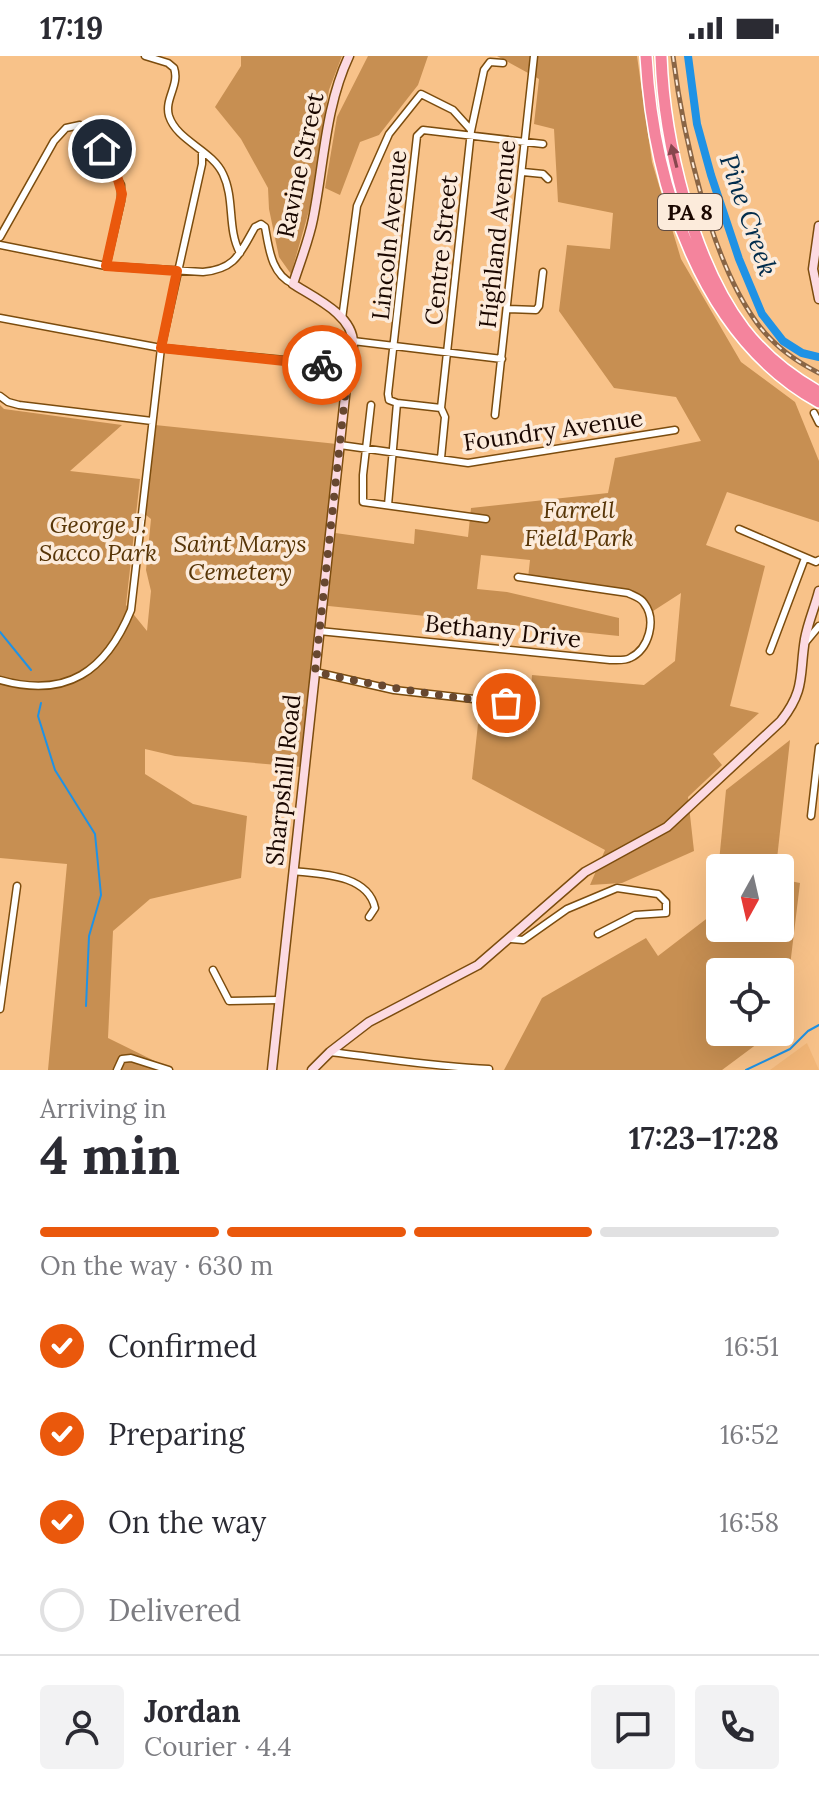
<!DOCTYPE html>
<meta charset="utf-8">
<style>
body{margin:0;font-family:Lora,serif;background:#f2f2f3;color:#2b2b33;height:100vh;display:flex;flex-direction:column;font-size:30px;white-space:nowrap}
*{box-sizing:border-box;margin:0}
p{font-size:26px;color:#7c7c81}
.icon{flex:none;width:44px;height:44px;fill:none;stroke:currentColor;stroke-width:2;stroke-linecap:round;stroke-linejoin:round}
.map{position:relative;height:1014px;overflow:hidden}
.drawer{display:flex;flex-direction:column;background:#fff;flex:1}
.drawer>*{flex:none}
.needle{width:52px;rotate:188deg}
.controls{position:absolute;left:706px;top:798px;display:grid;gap:16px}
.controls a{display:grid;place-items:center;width:88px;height:88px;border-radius:8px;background:#fff;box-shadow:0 8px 32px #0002;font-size:40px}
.pin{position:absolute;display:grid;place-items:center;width:68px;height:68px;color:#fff;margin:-34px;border:4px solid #fff;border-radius:50%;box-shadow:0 2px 8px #0007}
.courier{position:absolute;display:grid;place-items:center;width:80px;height:80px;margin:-40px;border:6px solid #ea580c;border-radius:50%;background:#fff;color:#222;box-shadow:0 2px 10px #0007}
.overview em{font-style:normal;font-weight:700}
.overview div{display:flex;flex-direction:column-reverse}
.overview{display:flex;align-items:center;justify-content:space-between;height:136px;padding:0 40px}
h1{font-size:52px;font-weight:700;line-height:60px}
.bar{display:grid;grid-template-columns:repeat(4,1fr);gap:12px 8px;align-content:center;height:96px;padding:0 40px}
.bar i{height:10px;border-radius:6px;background:#e1e1e2}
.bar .active{background:#ea580c}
.bar p{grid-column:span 4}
.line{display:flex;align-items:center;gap:20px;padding:0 40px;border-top:2px solid #e1e1e2}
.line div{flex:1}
.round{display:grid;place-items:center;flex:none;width:84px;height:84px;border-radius:8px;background:#f2f2f3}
ol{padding:0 40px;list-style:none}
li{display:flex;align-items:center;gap:24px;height:88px}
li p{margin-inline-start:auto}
li .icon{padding:8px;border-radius:50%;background:#ea580c;color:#fff;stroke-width:4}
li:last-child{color:#7c7c81}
li i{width:44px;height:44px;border:4px solid #e1e1e2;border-radius:50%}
.status{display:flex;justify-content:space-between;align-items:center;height:56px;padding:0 40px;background:#fff;direction:ltr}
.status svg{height:22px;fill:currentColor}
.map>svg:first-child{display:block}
.built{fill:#f2b677}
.green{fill:#c78f52}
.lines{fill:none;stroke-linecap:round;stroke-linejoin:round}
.stream{stroke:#1f92e5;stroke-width:2}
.river{stroke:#1f92e5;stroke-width:8}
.street-casing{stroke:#7b4c0e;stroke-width:9}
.secondary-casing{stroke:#7b4c0e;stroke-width:11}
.highway-casing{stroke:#fff;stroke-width:14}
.street{stroke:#fff;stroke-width:6}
.secondary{stroke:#fcdae2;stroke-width:8}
.highway{stroke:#f4849d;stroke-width:11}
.rail-casing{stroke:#896545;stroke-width:5}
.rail{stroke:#fcebdb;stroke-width:2;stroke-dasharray:6;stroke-linecap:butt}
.oneway{fill:#87464e}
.done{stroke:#684830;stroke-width:8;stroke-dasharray:0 14.4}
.route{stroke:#ea580c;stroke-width:10}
.labels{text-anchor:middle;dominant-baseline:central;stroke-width:7;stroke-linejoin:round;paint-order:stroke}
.shield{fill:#fcebdb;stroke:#5e4b42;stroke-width:2}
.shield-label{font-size:22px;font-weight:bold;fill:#1a0700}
.street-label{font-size:24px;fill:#1a0700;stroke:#fcebdb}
.park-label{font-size:24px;font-style:italic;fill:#573507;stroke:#fcebdb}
.water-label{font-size:26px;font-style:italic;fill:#002c4c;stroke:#fcebdb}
</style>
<div class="status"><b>17:19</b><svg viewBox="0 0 49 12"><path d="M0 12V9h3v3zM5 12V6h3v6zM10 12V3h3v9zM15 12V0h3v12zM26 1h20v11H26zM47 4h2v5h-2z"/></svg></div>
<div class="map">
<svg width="819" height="1014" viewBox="0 0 819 1014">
<rect width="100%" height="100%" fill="#f8c289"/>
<path class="built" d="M807,987L819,1014H770Z"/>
<path class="green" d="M241,0H342L329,34L310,151L291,218L279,201L269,153L268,132L241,83L215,51L241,10Z
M368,0H428L418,29L379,79L360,86L340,139L325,132L337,61Z
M497,0H637L652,106L681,203L741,306L795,346L819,405V466L727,436L706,489L765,510L730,650L759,657L713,698L722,709L688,741L694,795L622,827L590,829L605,794L472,723L478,668L528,675L532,619L644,629L675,605L681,537L650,557L643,544L628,537L528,522L530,504L481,499L477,533L507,536L619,562V580L319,549L301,711L175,700L145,693V718L193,748L247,760L241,822L150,843L113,875L108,982L173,1014H48L67,808L0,802V349L4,353L122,369L70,415L140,423L126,549L147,575L151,535L146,514L151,463L146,459L155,369L337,388L328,476L414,488L415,473L468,481L471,452L608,437L615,402L701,385L676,341L614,332L559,255L567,189L610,193L613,157L558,146L554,73L534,68L539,23Z
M790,684L776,812H720V872H780V823L800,827L783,968L780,971V916H720V976H773L722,1014H504L542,942L646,882L658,900L714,857L726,734Z"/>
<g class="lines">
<path class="stream" d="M0,576L31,614
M41,647L38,660L55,714L95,778L101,839L89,880L86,950
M746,1014L790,993L808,975L819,969"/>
<path class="river" d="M688,0L697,68L711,119L739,203L762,258L783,285L802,297L819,301"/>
<g class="street-casing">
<path id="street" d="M145,0L168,7L174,12C180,29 164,43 169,60C177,85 212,94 223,118C235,143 227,173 240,197
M523,116L543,118L548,123
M0,181L54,85L66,72L80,69L93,79L121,129V145L106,210
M0,189L106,210L203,216C236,213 240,197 255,171L261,168L265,171C269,192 271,218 293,228
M507,253L536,254L539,250L543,216
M0,262L161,292L315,307L337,317L346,331
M342,263L357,150L389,78L421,38L453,54L471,74
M353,285L502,303
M0,340L8,346L19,349L152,365
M397,347L389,344L388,338L417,80L423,74L543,88
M397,347L441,352
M371,349L363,419V446L486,463
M814,357L819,367
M495,359L534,0
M340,389L468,407L675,374
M441,402L445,361L441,352L471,75L484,14L490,6L503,7
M388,449L397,347
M739,473L816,506L819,504
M319,575L610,604C616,604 625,605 630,602C649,593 657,564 644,547C641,542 634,540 628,537L518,521
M804,588L819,570
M770,595L805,502
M315,616L394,634L518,648L524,650L531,658
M0,624C67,643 106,615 131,554L161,292L202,108V95
M811,760L819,691
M293,815C320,818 368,818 375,852L369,861
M511,883L523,884L567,853L617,832L658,838L666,846V857L635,859L598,878
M213,914L229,945L279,944
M0,953L17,830
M330,996C383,1002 436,1011 489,1013
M117,1014L122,1003L131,1002L169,1014"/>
</g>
<g class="secondary-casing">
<path id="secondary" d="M819,170L813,213L819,243
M272,1014L346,331C348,317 353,302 353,288C354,259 313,241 293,228C300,206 309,184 313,163C324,108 325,51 349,0
M312,1014L330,996L369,966L478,909L585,816L667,771L781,665C806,633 799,619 805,583C808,566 815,551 819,535"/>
</g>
<g class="highway-casing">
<path id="highway" d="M646,0C653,128 701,281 819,346
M661,0C664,85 692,205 744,273C765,300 790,320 819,336"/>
</g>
<use href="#street" class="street"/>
<use href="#secondary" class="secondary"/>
<use href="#highway" class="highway"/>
<g class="rail-casing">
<path id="rail" d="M673,0C683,79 710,203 757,267C773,289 795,305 819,317"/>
</g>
<use href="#rail" class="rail"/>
</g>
<defs><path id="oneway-solid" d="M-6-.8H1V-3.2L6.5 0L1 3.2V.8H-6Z" transform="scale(2)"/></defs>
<use class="oneway" href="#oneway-solid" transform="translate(674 100) rotate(-104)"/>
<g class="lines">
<path class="done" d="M322,309L337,317L346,331L315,616C379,630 441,641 506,647"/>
<path class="route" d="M102,93L117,120L122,138L106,210L177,215L161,292L322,309"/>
</g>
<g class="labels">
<rect class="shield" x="658" y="138" width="64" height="36" rx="6"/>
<g class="shield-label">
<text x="690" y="156">PA 8</text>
</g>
<g class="street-label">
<text transform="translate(300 109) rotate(-78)">Ravine Street</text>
<text transform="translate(497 178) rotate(-84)">Highland Avenue</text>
<text transform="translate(389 179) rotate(-84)">Lincoln Avenue</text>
<text transform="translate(441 194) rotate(-84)">Centre Street</text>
<text transform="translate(553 374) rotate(-8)">Foundry Avenue</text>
<text transform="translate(503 575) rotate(6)">Bethany Drive</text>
<text transform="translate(283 724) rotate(-84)">Sharpshill Road</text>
</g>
<g class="park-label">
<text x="579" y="453">Farrell<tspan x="579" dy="28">Field Park</tspan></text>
<text x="98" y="468">George J.<tspan x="98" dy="28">Sacco Park</tspan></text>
<text x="240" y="487">Saint Marys<tspan x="240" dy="28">Cemetery</tspan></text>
</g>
<g class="water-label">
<text transform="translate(749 159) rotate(71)">Pine Creek</text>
</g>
</g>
</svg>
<div class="controls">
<a><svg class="needle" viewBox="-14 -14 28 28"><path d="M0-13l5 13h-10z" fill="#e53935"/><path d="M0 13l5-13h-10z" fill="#7c7c81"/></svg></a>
<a><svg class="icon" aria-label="locate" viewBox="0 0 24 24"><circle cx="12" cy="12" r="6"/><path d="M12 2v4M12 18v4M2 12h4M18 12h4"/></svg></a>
</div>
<div class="pin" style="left:506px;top:647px;background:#ea580c"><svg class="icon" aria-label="bag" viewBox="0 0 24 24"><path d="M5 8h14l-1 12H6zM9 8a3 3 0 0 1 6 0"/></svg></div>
<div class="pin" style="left:102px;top:93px;background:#1f2937"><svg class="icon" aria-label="home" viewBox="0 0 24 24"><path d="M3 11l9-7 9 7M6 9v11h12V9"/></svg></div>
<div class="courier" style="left:322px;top:309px"><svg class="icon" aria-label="bike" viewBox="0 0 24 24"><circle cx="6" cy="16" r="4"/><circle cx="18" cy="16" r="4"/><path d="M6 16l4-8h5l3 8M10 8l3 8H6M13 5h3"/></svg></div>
</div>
<section class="drawer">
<div class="overview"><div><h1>4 min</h1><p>Arriving in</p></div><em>17:23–17:28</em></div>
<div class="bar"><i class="active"></i><i class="active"></i><i class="active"></i><i></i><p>On the way · 630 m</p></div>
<ol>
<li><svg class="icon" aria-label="check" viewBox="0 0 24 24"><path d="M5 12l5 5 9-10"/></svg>Confirmed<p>16:51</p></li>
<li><svg class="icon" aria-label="check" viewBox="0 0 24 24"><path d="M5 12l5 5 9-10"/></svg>Preparing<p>16:52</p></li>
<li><svg class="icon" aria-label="check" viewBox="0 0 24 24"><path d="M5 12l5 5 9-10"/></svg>On the way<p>16:58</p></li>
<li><i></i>Delivered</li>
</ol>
<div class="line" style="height:144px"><a class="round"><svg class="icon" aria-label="person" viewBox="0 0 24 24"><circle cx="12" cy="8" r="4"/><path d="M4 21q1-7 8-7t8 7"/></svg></a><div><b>Jordan</b><p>Courier · 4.4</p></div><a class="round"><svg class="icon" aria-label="chat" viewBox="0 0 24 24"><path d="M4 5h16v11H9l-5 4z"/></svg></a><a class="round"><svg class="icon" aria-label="phone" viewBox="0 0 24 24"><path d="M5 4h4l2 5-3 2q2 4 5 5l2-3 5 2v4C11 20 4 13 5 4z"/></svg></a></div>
</section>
